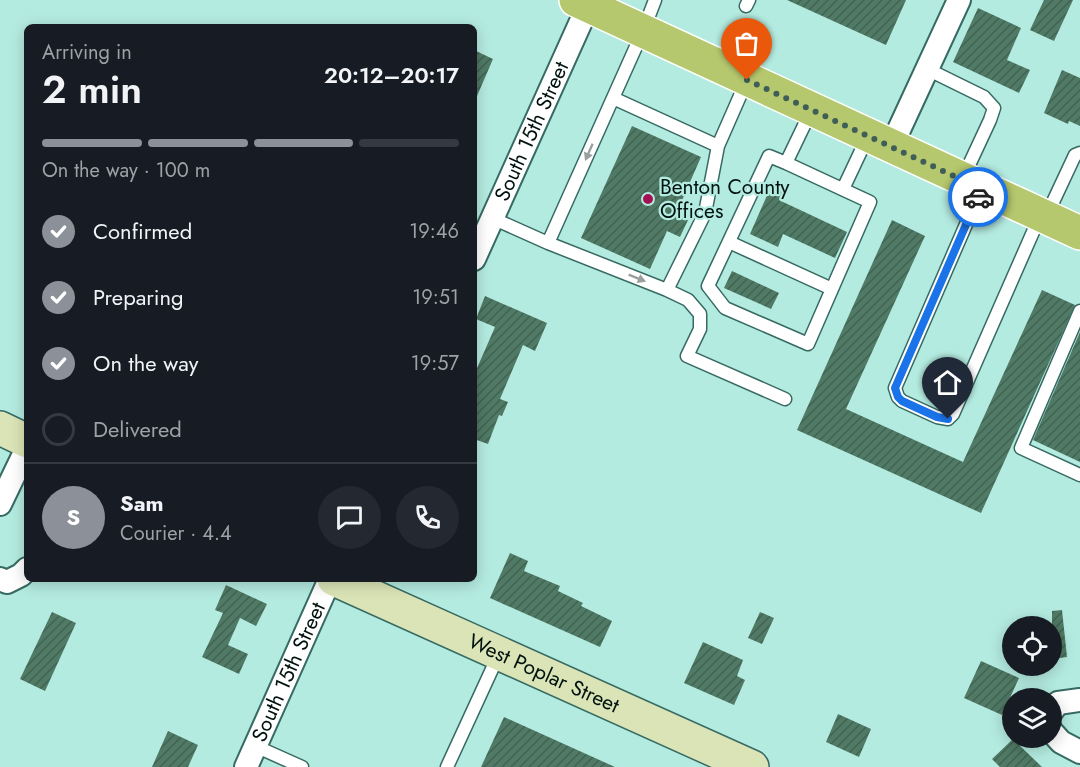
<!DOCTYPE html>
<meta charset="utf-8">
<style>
body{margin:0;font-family:Jost,sans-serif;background:#242831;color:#f1f3f6;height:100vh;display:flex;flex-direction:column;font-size:22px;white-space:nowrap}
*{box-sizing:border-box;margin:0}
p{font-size:20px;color:#9ea1a6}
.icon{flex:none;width:33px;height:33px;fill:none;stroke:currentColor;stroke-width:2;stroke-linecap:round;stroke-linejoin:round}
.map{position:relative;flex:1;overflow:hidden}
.sheet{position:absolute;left:24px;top:24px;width:453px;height:558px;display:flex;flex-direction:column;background:#171b24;border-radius:9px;box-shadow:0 3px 15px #0003}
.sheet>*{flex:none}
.buttons{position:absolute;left:1002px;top:616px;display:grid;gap:12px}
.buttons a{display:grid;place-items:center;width:60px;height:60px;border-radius:50%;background:#171b24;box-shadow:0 3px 15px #0003;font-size:30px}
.pin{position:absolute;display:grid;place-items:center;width:51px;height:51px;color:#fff;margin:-62px -26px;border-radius:50% 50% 50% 0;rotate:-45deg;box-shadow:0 0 6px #0007}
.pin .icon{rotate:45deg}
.courier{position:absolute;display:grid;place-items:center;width:60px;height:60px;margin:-30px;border:4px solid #1a73e8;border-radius:50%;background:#fff;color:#222;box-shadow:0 2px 8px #0007}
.summary em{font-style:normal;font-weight:600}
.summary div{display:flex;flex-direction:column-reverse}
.summary{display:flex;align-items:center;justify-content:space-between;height:102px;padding:0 18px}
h1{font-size:39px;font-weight:600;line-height:45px}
.bar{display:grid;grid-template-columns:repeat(4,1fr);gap:9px 6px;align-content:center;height:72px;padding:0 18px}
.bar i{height:8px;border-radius:4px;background:#363941}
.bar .active{background:#8c9099}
.bar p{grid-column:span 4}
.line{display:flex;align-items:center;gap:15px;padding:0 18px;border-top:2px solid #363941}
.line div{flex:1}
.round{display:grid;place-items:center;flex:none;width:63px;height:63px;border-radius:32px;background:#242831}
ol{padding:0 18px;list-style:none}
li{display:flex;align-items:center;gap:18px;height:66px}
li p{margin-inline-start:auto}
li .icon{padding:6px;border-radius:50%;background:#8c9099;color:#fff;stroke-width:4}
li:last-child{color:#9ea1a6}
li i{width:33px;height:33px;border:3px solid #363941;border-radius:50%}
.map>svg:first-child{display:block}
.building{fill:url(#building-hatch)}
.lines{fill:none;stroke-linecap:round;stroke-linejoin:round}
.lane-casing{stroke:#366a62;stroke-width:15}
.street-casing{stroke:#366a62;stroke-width:26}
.secondary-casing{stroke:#366a62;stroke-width:36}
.primary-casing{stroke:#fff;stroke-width:36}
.lane{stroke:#fff;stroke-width:12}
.street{stroke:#fff;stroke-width:22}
.secondary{stroke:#dbe4b6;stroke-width:33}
.primary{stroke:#b6c86d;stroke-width:33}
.oneway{fill:#99a09f}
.done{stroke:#3f5e58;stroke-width:6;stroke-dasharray:0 10.8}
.route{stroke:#1a73e8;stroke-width:8}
.poi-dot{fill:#a31153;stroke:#b4ebe0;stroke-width:2}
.labels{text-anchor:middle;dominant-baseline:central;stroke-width:4.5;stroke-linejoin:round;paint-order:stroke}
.street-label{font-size:21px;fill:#00120f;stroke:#b4ebe0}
.poi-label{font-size:21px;fill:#00120f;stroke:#b4ebe0;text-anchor:start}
</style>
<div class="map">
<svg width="1080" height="767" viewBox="0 0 1080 767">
<defs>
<pattern id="building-hatch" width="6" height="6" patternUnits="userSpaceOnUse" patternTransform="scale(1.5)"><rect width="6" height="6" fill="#507a65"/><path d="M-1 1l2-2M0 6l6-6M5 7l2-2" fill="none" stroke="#406352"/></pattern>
</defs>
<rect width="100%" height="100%" fill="#b4ebe0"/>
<path class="building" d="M787,0H906L886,45Z
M1044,0H1073L1054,41L1030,30Z
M978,8L1021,28L1007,60L1030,70L1019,93L953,62Z
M474,50L493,59L474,103Z
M1062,70L1080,78V126L1069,121L1068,124L1044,113Z
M632,126L701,157L676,214L688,220L680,237L667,231L650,269L581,238Z
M773,182L787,188L781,201L847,232L835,258L783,234L778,247L750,234Z
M892,220L925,236L846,409L963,462L1042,290L1075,305L981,513L797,430Z
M732,271L779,293L771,309L724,288Z
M485,296L547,323L535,351L523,345L500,399L508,402L502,416L499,415L488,444L474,439V375L495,327L476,319Z
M1080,332V462L1033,440Z
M510,553L528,561L524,571L560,586L558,591L583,603L581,606L612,621L600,647L490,598Z
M226,585L267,604L256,626L240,618L228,645L248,654L239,674L202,657L223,613L215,610Z
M1062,610L1067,657L1052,659V611Z
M52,612L76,623L45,691L20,679Z
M760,612L774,618L762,644L748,638Z
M703,642L743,660L737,676L745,680L734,705L684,683Z
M981,661L1019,678L1002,715L964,698Z
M838,714L871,729L859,757L826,742Z
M504,717L615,767H481Z
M168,731L198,745L188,767H152Z
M1013,739L1042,767H1000L992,759Z"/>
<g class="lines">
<g class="lane-casing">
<path id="lane" d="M655,0L643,31L548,243L667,290L705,213L718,146
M746,6L749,0
M927,69L984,97L994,108L990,120L963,178
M613,98L718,146L747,80
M786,163L870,202L808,344L725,308L708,286L769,156L786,163L811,111
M843,189L868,136
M981,190L895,388L898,397L902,401L937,417L948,419L953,414L1040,216
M1046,217L1075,155L1080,153
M492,218L548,243
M729,242L832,289
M667,290L688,300L700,314V329L687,356L785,399
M1080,311L1021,448L1080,475
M255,746L302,767
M447,767L499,654"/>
</g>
<g class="street-casing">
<g id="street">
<path d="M891,147L959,0"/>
<path id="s1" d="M474,259L588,6"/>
<path d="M0,504L27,448"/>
<path d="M0,579L7,582L21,575L27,569"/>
<path d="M1052,711L1058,703L1080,700"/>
<path d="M1052,732L1061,742L1080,752"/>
<path id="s2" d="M246,767L330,579"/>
</g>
</g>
<g class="secondary-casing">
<g id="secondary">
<path d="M0,428L27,441"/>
<path id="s3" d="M334,579L752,767"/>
</g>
</g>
<g class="primary-casing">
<path id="primary" d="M576,0L1080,233"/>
</g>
<use href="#lane" class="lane"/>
<use href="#street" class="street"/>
<use href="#secondary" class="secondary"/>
<use href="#primary" class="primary"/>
</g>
<defs><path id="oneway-solid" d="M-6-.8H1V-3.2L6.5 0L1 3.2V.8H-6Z" transform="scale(1.5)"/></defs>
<g class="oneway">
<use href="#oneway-solid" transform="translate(589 152) rotate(114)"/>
<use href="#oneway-solid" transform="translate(637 278) rotate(22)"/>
</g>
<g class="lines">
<path class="done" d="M747,80L982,189L978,197"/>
<path class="route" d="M948,419L937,417L902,401L898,397L895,388L978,197"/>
</g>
<circle class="poi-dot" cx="648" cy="199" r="6"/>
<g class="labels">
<g class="street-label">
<text stroke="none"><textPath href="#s1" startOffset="140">South 15th Street</textPath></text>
<text stroke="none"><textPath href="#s2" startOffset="104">South 15th Street</textPath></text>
<text stroke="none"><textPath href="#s3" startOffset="230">West Poplar Street</textPath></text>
</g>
<g class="poi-label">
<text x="660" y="187">Benton County<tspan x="660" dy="24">Offices</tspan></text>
</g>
</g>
</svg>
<div class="buttons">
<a><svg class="icon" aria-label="locate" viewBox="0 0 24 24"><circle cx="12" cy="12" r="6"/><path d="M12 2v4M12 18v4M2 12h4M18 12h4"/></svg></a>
<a><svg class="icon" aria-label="layers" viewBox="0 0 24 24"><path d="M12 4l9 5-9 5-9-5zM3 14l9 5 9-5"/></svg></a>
</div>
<div class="pin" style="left:747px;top:80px;background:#ea580c"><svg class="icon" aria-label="bag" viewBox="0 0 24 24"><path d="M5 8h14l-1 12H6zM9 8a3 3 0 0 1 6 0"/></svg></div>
<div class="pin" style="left:948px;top:419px;background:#1f2937"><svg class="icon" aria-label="home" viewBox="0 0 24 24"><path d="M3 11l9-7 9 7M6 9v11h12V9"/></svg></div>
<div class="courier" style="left:978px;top:197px"><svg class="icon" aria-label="car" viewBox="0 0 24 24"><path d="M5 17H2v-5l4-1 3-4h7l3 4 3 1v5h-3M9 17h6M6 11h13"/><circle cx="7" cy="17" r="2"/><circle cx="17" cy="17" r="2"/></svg></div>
<section class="sheet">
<div class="summary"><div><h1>2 min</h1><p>Arriving in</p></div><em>20:12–20:17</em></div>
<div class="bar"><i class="active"></i><i class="active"></i><i class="active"></i><i></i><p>On the way · 100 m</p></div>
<ol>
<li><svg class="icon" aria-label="check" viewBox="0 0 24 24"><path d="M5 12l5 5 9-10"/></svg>Confirmed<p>19:46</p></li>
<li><svg class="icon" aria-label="check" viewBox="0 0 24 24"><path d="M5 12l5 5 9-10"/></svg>Preparing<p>19:51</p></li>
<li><svg class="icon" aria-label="check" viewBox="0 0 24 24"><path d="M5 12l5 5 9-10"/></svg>On the way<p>19:57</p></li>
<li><i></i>Delivered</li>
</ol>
<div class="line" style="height:108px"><b class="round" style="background:#8c9099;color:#fff">S</b><div><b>Sam</b><p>Courier · 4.4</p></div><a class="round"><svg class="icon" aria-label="chat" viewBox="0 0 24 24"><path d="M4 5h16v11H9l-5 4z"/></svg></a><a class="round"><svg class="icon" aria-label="phone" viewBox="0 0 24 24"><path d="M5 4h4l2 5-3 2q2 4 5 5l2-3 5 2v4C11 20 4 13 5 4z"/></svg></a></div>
</section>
</div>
